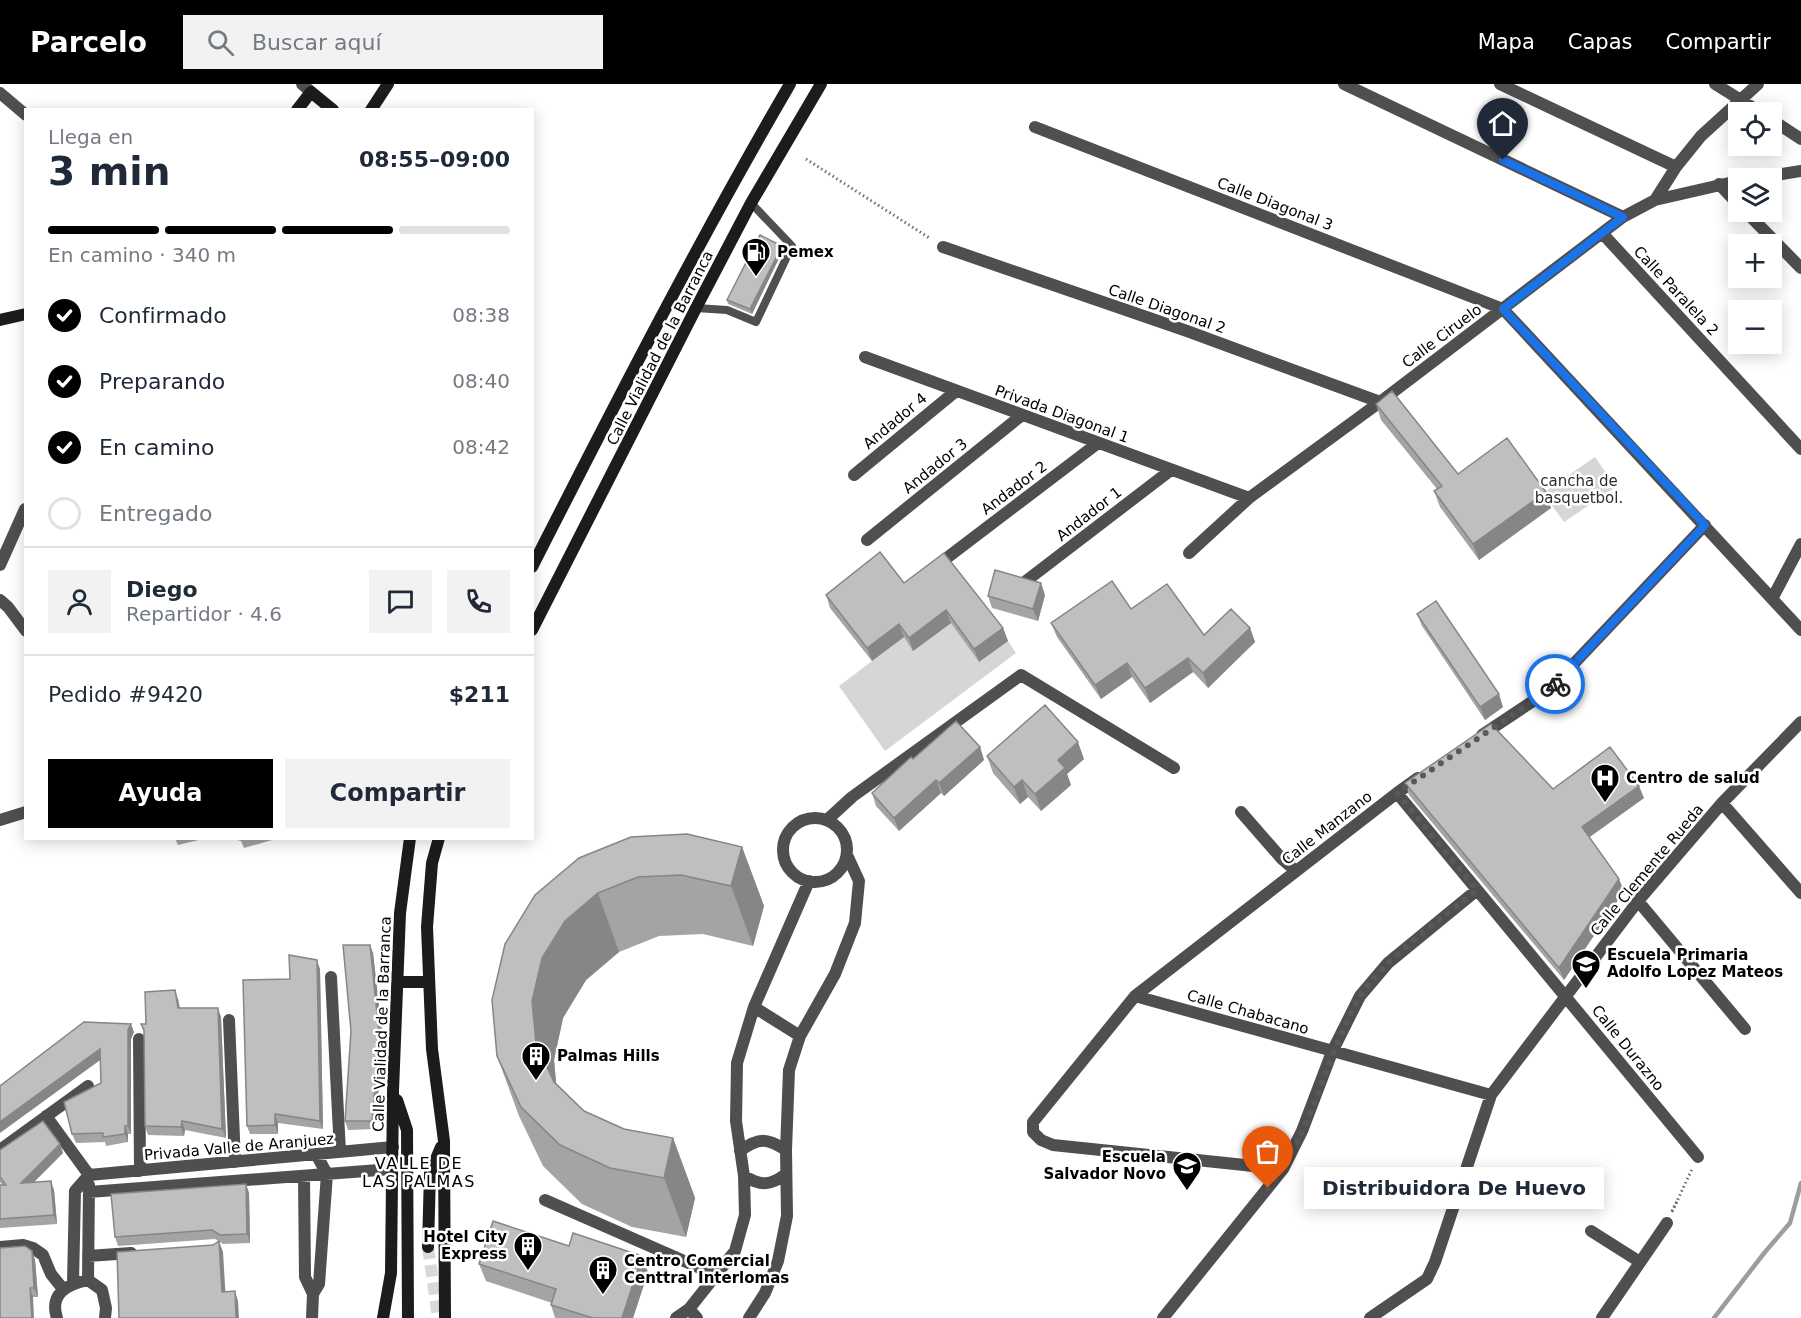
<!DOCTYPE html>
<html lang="es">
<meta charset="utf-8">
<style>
body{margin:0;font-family:"DejaVu Sans",sans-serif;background:#f2f2f3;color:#1f2937;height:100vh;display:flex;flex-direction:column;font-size:22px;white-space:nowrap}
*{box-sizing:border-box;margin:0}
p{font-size:20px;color:#747a83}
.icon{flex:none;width:33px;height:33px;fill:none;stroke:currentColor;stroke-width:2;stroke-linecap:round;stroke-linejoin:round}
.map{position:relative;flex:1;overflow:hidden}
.sheet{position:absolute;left:24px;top:24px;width:510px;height:732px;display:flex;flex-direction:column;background:#fff;border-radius:0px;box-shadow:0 3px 15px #0003}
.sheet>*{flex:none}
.fabs{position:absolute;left:1728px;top:18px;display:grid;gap:12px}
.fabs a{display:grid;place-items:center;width:54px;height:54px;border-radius:0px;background:#fff;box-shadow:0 3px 15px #0003;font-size:30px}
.pin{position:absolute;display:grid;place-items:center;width:51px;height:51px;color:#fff;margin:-62px -26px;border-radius:50% 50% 50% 0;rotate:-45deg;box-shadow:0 0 6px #0007}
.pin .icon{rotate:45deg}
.courier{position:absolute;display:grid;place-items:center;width:60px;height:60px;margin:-30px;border:4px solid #1a73e8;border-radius:50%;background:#fff;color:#222;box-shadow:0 2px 8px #0007}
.bubble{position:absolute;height:42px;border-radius:0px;background:#fff;box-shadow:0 3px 15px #0003;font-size:20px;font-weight:800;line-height:42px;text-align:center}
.summary em{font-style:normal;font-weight:800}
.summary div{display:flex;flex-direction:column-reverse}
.summary{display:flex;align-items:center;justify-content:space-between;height:102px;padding:0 24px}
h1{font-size:39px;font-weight:800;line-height:45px}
.bar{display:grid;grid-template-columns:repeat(4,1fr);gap:9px 6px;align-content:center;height:72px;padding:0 24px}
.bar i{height:8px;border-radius:4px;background:#e0e1e3}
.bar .active{background:#000}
.bar p{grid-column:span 4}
.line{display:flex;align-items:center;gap:15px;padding:0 24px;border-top:2px solid #e0e1e3}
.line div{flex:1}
.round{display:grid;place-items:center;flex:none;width:63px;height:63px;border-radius:0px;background:#f2f2f3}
ol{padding:0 24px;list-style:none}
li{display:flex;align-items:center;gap:18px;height:66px}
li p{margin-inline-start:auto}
li .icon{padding:6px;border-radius:50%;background:#000;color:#fff;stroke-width:4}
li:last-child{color:#747a83}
li i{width:33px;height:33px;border:3px solid #e0e1e3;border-radius:50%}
.primary-button{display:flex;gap:12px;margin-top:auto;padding:12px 24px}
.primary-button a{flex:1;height:69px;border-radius:0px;background:#000;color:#fff;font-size:24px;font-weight:800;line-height:69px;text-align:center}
.primary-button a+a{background:#f2f2f3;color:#1f2937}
header{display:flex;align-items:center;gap:36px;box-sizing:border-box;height:84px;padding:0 30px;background:#000;color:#fff}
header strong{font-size:28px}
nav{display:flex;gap:33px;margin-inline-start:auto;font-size:21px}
.search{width:420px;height:54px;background:#f2f2f3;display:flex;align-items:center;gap:15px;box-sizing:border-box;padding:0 21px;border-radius:0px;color:#747a83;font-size:22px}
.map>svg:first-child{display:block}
.green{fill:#d6d6d6}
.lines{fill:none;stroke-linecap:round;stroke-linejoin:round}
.stream{stroke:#9d9d9d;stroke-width:4.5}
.secondary-tunnel{stroke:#d9d9d9;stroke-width:12;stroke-dasharray:12 6;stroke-linecap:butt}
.path{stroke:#717171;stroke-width:3;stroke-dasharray:1.5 3;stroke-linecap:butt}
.service{stroke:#4f4f4f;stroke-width:8}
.minor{stroke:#4f4f4f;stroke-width:12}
.secondary{stroke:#1c1c1c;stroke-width:12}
.wall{fill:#a4a4a4}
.shaded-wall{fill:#868686}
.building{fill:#bfbfbf;stroke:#868686;stroke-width:1.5}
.done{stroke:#595959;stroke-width:6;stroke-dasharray:0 10.8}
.route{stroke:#1a73e8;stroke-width:8}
.labels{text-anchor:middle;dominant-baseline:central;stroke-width:5;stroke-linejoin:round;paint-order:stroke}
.street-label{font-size:15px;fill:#000;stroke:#fff}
.poi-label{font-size:15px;font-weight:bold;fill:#000;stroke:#fff;text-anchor:start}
.park-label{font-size:15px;fill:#2d2d2d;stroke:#fff}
.neighbourhood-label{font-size:16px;letter-spacing:1.5px;fill:#000;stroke:#fff}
</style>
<header>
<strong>Parcelo</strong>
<div class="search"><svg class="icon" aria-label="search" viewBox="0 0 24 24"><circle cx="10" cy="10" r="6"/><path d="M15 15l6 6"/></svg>Buscar aquí</div>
<nav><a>Mapa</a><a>Capas</a><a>Compartir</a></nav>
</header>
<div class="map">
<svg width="1801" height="1234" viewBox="0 0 1801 1234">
<rect width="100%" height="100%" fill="#fff"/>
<path class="green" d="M1595,373L1616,403L1564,438L1543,409Z
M951,538L979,578L1008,557L1016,569L885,667L839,602L904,553L914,566Z"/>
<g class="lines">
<path class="stream" d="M1714,1234L1765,1168L1790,1139L1801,1099"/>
<path class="secondary-tunnel" d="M428,1163L438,1234"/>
<path class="path" d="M806,75L931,155
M1672,1127L1678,1115
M1672,1128L1692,1085"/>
<path class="service" d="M696,224L727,226L756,238L792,162L751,119"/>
<path class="minor" d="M302,0L311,8
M1344,0L1623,133
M1500,0L1676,83
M1715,0L1760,28
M0,9L26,31
M1772,36L1801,55
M1035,43L1503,225L1801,546
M1757,94L1801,87
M1719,100L1738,120
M1655,116L1676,83L1701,52L1758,0
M1746,128L1801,184
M1602,149L1801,365
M943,163L1187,247L1380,318
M865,273L1249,414
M854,391L956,307
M867,456L1022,331
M1189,469L1249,414L1380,318L1623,133L1655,116L1738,97
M948,473L1098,359
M0,481L25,425
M1026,497L1171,386
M1772,515L1801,460
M0,516L8,523L26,547
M1482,651L1548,607L1705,441
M1397,709L1698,1073
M1722,719L1801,809
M1241,728L1282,775L1296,787
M783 766a32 32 0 1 1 64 0a32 32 0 1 1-64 0Z
M0,736L26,728
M827,736L852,713L1021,591L1174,684
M1638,817L1745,945
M331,893L340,1068
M1135,912L1491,1011
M754,923L800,952
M229,936L235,1078
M139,955L140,1087
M46,1032L89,1091
M0,1066L88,1002
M740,1067C759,1053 767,1054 786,1066
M1283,1085L1053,1061L1041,1056L1033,1048V1038L1135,912L1397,709L1418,694
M304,1092L305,1193L313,1210L312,1234
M744,1092C761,1102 770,1102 786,1090
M89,1108L392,1085
M545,1116L716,1191
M1591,1147L1640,1178
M0,1163L23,1161L33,1164L43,1171L51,1190L63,1205
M88,1172L131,1169
M88,1196L89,1101
M73,1199L75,1107L89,1091L393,1063
M313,1210L319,1200L327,1090L316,1070
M689,1225L697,1234
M57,1234C49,1210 67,1200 88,1196L102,1206L106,1224L105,1234
M676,1234L689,1225L735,1167L745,1131L744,1092L736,1037L737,979L754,923L809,797
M749,1234L765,1209L778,1177L787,1132L786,1066L789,986L800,952L835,890L855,839L859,797L847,771
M1163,1234L1283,1085L1302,1047L1332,968L1360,912L1388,879L1477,806
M1370,1234L1427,1195L1435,1178L1491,1011L1638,817L1722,719L1801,638
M1602,1234L1667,1139"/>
<path class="secondary" d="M297,26L311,8L333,26
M371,26L388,0
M0,236L26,230
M532,483C615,320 698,158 790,0
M532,546L696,224L751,119L821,0
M439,754L432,779L427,843L432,965L444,1057L445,1234
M398,898H429
M397,1016L407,1046L408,1234
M428,1163L430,1089L441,1063
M383,1234L391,1189L393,1007L400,829L410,754"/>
</g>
<path class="wall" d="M783,166L752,230L728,220L727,216Z
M1376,320L1458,390L1551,424L1479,476L1440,423L1434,407L1437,405L1381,336Z
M904,499L1003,544L1008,557L979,578L951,539L913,567L904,553L872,577L830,524L826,511Z
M1045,511L1038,537L992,524L988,512Z
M1131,525L1204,551L1250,544L1255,558L1208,604L1193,588L1150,619L1132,593L1101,615L1057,553L1051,539Z
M1417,530L1503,623L1485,636L1422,542Z
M980,663L984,676L944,712L941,709L899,747L876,722L872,709L913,675Z
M987,672L1084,675L1067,690L1071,701L1041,727L1028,713L1020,720L993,689Z
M1405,699L1553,705L1644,714L1589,753L1624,807L1564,896L1409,711Z
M687,750L742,763L764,822L753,862L703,850L659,852L619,868L586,896L563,934L554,976L556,999L584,1027L624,1045L673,1054L695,1114L686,1153L632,1143L582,1120L543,1082L519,1032L497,972L505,860Z
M175,754H207L178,761Z
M236,754H279L244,764L241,757L237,756Z
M373,869L383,957L375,1045L348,1046L345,1037Z
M320,885L323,1045L278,1039V1050H250L247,1042L290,895Z
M178,915L180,924L221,933L226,1054L185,1046L184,1052L148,1051L145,1042L144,949L141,940H146Z
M134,948L131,955V1050H128V1058L106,1062L105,1058L76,1059L72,1050L101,999L100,976Z
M60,1060L63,1069L34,1098L54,1106L57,1140L0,1144V1101H2L0,1098V1066Z
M246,1100L249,1109L250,1159L223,1160L215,1155L118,1162L115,1153Z
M32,1167L35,1176L38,1213H33L0,1234Z
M479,1180L648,1188L633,1234H555L551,1221L552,1219L486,1197Z"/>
<path class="shaded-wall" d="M782,162L783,166L752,230L750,225Z
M1546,408L1551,424L1479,476L1473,460Z
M1041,499L1045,511L1038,537L1033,525Z
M946,526L951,539L913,567L909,554Z
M899,540L904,553L872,577L867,564Z
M1003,544L1008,557L979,578L974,565Z
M1250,544L1255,558L1208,604L1203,589Z
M1188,574L1193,588L1150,619L1145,604Z
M1127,579L1132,593L1101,615L1095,601Z
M1499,610L1503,623L1485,636L1480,623Z
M1078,658L1084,675L1067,690L1071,701L1041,727L1035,710L1058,676Z
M980,663L984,676L944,712L939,699Z
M936,696L941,709L899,747L894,734Z
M1022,696L1028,713L1020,720L1014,703Z
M1639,702L1644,714L1587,755L1582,743Z
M742,763L764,822L753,862L731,802Z
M1619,795L1624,807L1564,896L1559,884Z
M598,809L619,868L586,896L563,934L554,976L558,1019L536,959L532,917L542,874L565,837Z
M370,861L373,869L383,957L375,1045L372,1037Z
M317,876L320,885L323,1045L320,1037Z
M175,906L178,915L181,933L178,924Z
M218,924L221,933L226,1054L222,1045Z
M131,940L134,948L131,955V1050L128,1042V946Z
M100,965L103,974L0,1049V1038Z
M275,1030L278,1039V1050L275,1041Z
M182,1037L185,1046L184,1052L181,1043Z
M125,1042L128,1050V1058L125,1050Z
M673,1054L695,1114L686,1153L664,1094Z
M60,1060L63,1069L24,1108L21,1099Z
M51,1097L54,1106L57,1140L54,1131Z
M246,1100L249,1109L250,1159L247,1150Z
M219,1157L223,1168L226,1218L222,1208Z
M32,1167L35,1176L38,1213L34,1204Z
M642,1172L648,1188L633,1234H622Z
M30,1204L33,1213L34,1234H32Z
M235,1207L238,1217L239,1234H236Z"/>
<path class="building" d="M760,151L782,162L750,225L727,216Z
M1392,307L1458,390L1507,354L1546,408L1473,460L1434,407L1442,402L1376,320Z
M880,468L904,499L944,469L1003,544L974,565L946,526L909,554L899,540L867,564L826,511Z
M995,486L1041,499L1033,525L988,512Z
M1112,497L1131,525L1167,500L1204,551L1231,525L1250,544L1203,589L1188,574L1145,604L1127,579L1095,601L1051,539Z
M1436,517L1499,610L1480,623L1417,530Z
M1045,621L1078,658L1058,676L1065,684L1035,710L1022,696L1014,703L987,672Z
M956,637L980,663L939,699L936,696L894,734L872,709L911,673L913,675Z
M1491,640L1553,705L1610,663L1639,702L1582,743L1619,795L1559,884L1405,699Z
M687,750L742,763L731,802L681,791L638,793L598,809L565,837L542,874L532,917L536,959L554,998L584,1027L624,1045L673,1054L664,1094L610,1084L560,1061L521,1023L497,972L492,916L505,860L535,811L579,774L631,753Z
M343,861H370L379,949L372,1037H345L351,947Z
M289,871L317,876L320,1037L275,1030V1041L247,1042L243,896L290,895Z
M175,906L178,924H218L222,1045L182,1037L181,1043L145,1042L144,946L141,940H146L145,908Z
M84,938L131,940L128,946V1042H125V1050L103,1053V1049L72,1050L64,1018L101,999L100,965L0,1038V1002Z
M43,1037L60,1060L21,1099L51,1097L54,1131L0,1135V1101H6L0,1093V1066Z
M246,1100L247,1150L220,1151L212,1146L115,1153L111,1110Z
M493,1137L569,1162L573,1149L642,1172L622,1234H593L551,1221L556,1205L479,1180Z
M219,1157L222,1208L235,1207L236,1234H119L117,1168L213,1161Z
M25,1162L32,1167L34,1204H30L32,1234H0V1164Z"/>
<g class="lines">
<path class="done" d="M1268,1104C1313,1049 1324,975 1359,914C1381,877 1442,834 1477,806L1397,709L1548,607L1555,600"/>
<path class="route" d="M1503,76L1623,133L1503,225L1705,441L1555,600"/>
</g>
<defs>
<g id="fuel-pin" transform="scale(1.5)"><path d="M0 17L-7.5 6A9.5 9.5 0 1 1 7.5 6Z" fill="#000" stroke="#fff"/><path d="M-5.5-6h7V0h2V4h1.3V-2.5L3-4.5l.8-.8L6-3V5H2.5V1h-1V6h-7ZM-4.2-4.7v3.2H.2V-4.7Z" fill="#fff"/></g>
<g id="hospital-pin" transform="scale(1.5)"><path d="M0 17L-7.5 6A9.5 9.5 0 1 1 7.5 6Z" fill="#000" stroke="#fff"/><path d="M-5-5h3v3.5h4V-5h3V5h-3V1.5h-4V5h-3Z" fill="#fff"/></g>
<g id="school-pin" transform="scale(1.5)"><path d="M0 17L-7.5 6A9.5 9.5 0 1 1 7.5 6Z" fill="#000" stroke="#fff"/><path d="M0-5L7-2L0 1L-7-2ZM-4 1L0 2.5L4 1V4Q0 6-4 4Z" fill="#fff"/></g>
<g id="building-pin" transform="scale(1.5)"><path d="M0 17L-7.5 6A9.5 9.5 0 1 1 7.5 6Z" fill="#000" stroke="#fff"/><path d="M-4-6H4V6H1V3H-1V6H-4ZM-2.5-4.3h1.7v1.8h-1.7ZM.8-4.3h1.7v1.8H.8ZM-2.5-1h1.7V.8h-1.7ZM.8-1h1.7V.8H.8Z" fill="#fff"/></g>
</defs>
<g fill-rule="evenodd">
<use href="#fuel-pin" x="756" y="168"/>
<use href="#hospital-pin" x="1605" y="694"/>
<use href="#school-pin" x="1586" y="880"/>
<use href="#building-pin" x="536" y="972"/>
<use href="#school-pin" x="1187" y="1082"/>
<use href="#building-pin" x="528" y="1162"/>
<use href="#building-pin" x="603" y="1186"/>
</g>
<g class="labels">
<g class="street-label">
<text transform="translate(1275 120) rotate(21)">Calle Diagonal 3</text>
<text transform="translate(1676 207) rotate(47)">Calle Paralela 2</text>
<text transform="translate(1167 225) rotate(19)">Calle Diagonal 2</text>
<text transform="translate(1442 252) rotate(-37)">Calle Ciruelo</text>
<text transform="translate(660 264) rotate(-63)">Calle Vialidad de la Barranca</text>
<text transform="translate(1062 330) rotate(20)">Privada Diagonal 1</text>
<text transform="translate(895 337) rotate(-40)">Andador 4</text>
<text transform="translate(935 382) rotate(-39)">Andador 3</text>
<text transform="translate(1014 404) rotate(-37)">Andador 2</text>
<text transform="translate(1089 430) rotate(-38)">Andador 1</text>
<text transform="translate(1327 744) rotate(-38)">Calle Manzano</text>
<text transform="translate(1647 786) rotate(-50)">Calle Clemente Rueda</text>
<text transform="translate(1248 928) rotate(16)">Calle Chabacano</text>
<text transform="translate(382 940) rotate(-88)">Calle Vialidad de la Barranca</text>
<text transform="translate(1628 964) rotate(51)">Calle Durazno</text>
<text transform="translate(239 1063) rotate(-5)">Privada Valle de Aranjuez</text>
</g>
<g class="poi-label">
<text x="777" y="168">Pemex</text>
<text x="1626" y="694">Centro de salud</text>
<text x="1607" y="871">Escuela Primaria<tspan x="1607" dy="17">Adolfo Lopez Mateos</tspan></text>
<text x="557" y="972">Palmas Hills</text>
<text x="1166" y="1073" text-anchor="end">Escuela<tspan x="1166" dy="17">Salvador Novo</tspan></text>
<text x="507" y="1153" text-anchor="end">Hotel City<tspan x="507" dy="17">Express</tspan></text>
<text x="624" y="1177">Centro Comercial<tspan x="624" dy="17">Centtral Interlomas</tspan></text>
</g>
<g class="park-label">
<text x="1579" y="397">cancha de<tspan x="1579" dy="17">basquetbol.</tspan></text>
</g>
<g class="neighbourhood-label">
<text x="419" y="1079">VALLE DE<tspan x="419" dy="18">LAS PALMAS</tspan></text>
</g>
</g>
</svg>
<div class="fabs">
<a><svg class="icon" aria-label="locate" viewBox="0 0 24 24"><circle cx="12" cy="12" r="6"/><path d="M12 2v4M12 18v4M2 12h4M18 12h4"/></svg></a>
<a><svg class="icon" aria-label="layers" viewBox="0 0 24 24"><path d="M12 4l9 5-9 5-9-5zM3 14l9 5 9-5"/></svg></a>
<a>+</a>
<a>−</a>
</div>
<div class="pin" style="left:1268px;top:1104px;background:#ea580c"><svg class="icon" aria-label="bag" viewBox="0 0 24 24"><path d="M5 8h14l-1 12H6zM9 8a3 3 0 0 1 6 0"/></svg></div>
<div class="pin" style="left:1503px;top:76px;background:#1f2937"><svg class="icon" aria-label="home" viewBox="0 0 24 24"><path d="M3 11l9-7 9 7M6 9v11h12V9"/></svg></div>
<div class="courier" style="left:1555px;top:600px"><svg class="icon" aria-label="bike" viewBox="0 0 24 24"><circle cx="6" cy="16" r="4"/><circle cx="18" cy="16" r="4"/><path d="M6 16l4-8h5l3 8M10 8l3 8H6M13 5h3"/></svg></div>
<div class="bubble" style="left:1304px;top:1083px;width:300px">Distribuidora De Huevo</div>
<section class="sheet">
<div class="summary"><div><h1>3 min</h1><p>Llega en</p></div><em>08:55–09:00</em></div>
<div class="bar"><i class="active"></i><i class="active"></i><i class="active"></i><i></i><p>En camino · 340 m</p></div>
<ol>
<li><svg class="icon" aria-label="check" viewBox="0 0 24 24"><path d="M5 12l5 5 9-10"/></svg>Confirmado<p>08:38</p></li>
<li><svg class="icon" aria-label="check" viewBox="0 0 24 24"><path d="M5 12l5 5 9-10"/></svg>Preparando<p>08:40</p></li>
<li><svg class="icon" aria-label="check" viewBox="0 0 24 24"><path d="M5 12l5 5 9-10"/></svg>En camino<p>08:42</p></li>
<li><i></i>Entregado</li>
</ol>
<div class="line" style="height:108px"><a class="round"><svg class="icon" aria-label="person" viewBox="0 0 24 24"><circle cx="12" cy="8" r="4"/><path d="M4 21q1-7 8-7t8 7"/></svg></a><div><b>Diego</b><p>Repartidor · 4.6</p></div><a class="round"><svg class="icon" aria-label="chat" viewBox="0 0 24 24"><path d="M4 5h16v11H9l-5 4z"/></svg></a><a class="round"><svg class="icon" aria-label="phone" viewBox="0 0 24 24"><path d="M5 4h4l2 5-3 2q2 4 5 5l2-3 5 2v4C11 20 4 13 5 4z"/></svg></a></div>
<div class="line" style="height:78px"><div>Pedido #9420</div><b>$211</b></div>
<div class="primary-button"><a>Ayuda</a><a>Compartir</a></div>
</section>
</div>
